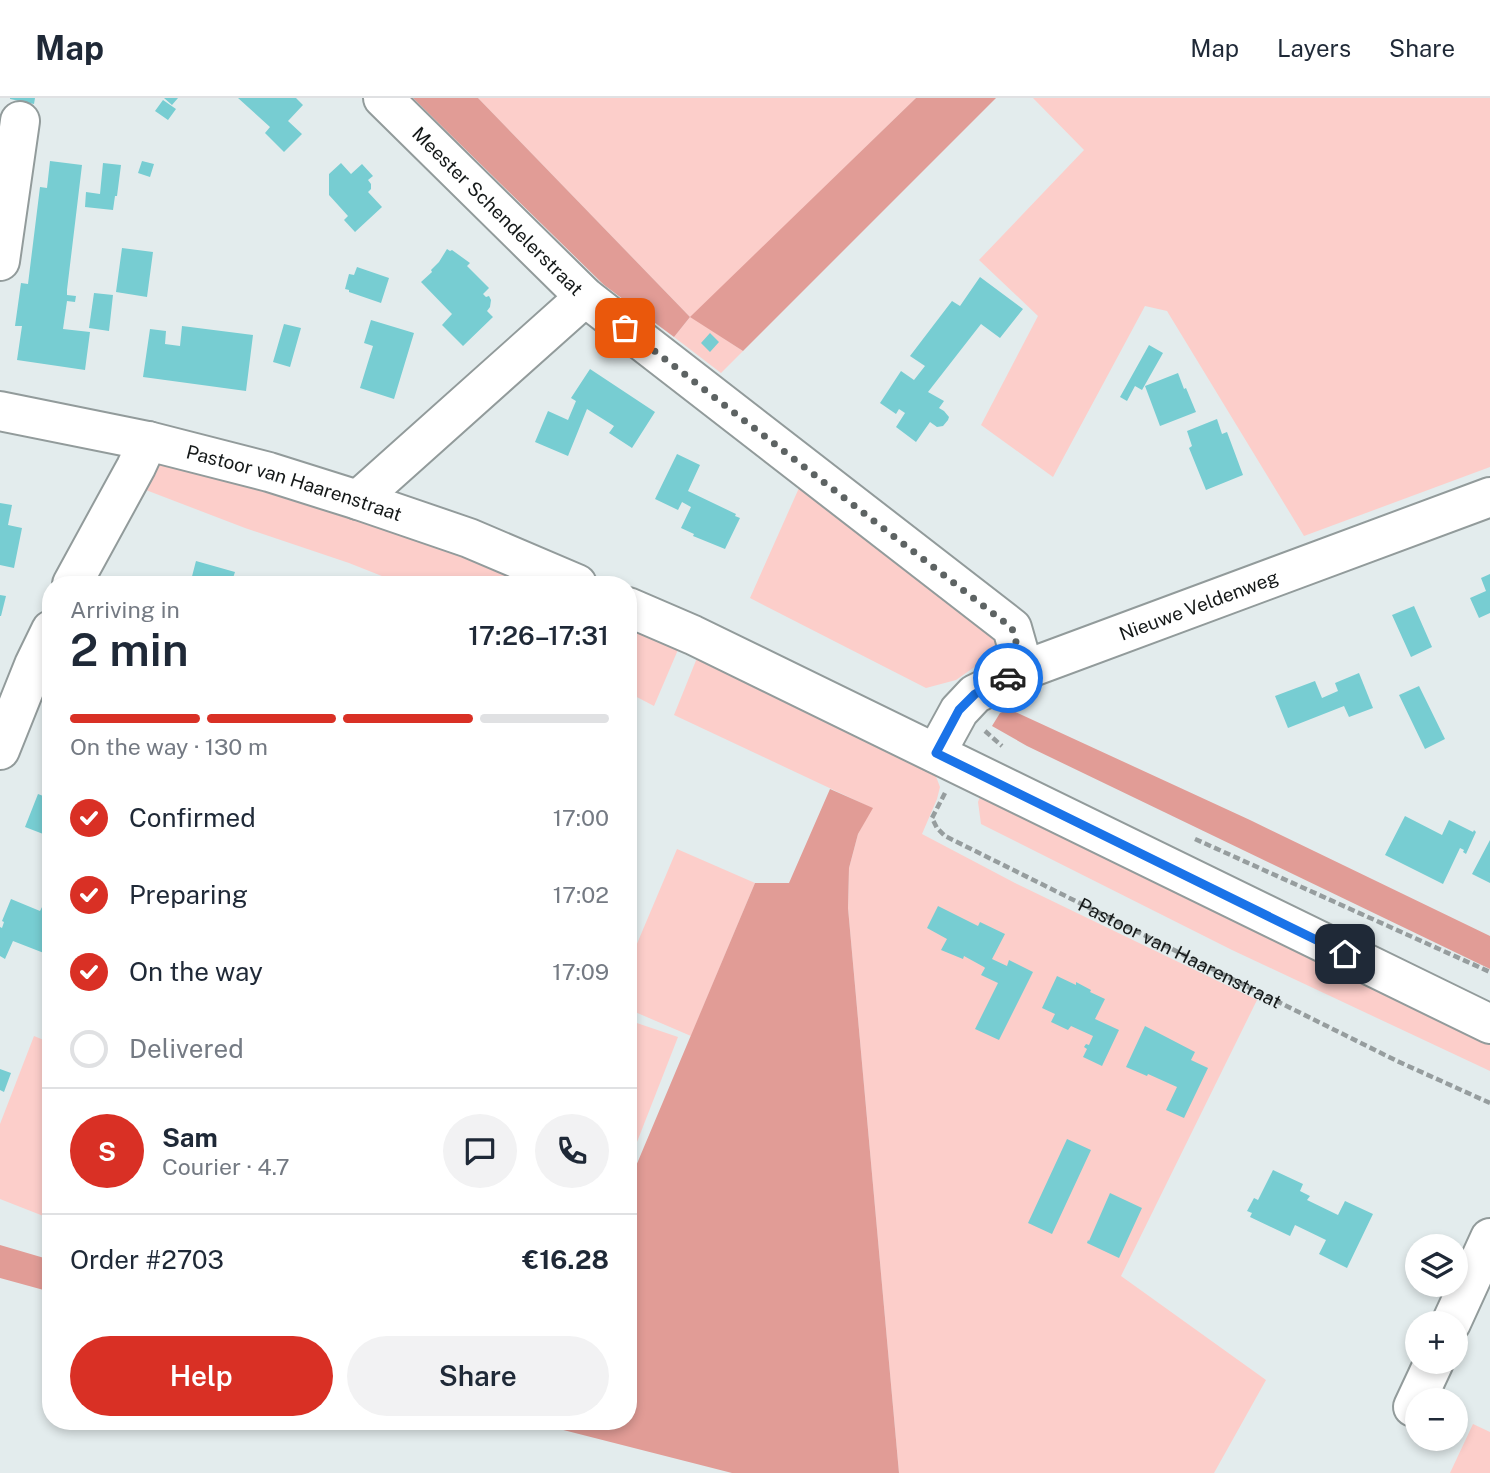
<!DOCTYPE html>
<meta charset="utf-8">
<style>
body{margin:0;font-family:"Public Sans",sans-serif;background:#f2f2f3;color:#1f2937;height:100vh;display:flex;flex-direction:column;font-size:26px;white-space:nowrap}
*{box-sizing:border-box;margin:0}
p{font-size:23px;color:#747a83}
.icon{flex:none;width:38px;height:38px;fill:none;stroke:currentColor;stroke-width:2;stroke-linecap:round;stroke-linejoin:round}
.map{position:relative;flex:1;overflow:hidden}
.details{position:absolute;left:42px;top:478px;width:595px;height:854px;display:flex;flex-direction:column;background:#fff;border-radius:28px;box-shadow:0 4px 10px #0003}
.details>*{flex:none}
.fabs{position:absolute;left:1405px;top:1136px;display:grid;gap:14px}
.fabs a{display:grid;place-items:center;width:63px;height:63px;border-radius:50%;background:#fff;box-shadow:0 4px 10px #0003;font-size:35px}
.pin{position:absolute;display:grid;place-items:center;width:60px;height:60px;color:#fff;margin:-30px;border-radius:14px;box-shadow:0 4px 10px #0006}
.courier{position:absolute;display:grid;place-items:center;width:70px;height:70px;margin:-35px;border:5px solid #1a73e8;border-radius:50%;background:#fff;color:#222;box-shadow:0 2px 9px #0007}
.head em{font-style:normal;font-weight:600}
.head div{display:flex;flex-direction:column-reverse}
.head{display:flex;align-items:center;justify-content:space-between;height:119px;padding:0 28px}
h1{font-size:46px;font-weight:600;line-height:52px}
.bar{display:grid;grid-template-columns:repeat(4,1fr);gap:10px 7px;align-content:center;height:84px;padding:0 28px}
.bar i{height:9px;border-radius:5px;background:#e0e1e3}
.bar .current{background:#d93025}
.bar p{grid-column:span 4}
.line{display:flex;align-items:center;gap:18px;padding:0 28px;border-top:2px solid #e0e1e3}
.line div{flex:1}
.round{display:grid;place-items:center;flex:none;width:74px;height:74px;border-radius:37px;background:#f2f2f3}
ol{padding:0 28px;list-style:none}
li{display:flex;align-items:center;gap:21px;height:77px}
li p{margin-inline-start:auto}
li .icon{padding:7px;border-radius:50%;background:#d93025;color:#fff;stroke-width:4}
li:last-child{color:#747a83}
li i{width:38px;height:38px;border:4px solid #e0e1e3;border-radius:50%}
.button{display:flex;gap:14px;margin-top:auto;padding:14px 28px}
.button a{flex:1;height:80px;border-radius:42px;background:#d93025;color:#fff;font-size:28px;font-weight:600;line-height:80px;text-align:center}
.button a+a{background:#f2f2f3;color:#1f2937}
header{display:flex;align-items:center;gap:42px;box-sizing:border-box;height:98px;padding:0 35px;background:#fff;border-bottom:2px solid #e0e1e3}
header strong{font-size:33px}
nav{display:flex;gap:38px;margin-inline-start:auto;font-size:24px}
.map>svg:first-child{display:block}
.green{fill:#fcceca}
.forest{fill:#e19c96}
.building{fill:#77cdd2}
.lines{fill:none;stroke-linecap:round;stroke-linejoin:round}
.minor-casing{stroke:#929b9b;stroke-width:42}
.path{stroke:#969d9e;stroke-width:4.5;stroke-dasharray:7 3.5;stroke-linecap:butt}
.minor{stroke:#fff;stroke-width:38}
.done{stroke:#5d6363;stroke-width:7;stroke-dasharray:0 12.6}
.route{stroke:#1a73e8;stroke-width:9}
.labels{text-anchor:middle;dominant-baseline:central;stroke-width:5;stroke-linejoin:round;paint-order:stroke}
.street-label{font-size:19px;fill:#151919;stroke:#f0fafa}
</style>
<header>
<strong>Map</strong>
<nav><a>Map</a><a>Layers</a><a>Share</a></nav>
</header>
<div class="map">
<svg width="1490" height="1375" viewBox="0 0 1490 1375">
<rect width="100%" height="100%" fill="#e3eced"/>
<path class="green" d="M478,0H916L691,219L743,253L721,275L674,239L690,219Z
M1033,0H1490V369L1304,438L1167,213L1145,208L1053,379L981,327L1038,218L979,162L1084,52Z
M162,363L318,403L543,486H402L349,465L245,430L138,389L153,367Z
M803,381L1005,545L993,556L956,582L926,590L750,500Z
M628,524L680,547L654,608L631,596L628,602Z
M699,555L932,668L940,689L937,701L922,736L1015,785L1257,902L1121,1178L1266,1282L1214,1375H899L848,810L849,770L858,736L872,710L674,617Z
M982,693L1296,853L1490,947V973L1232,852L981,726L978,704Z
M677,751L755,785L691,938L628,911V867Z
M628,922L678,939L628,1067Z
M34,938L51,945V1121L0,1101V1026Z
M1473,1326L1490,1334V1375H1450Z"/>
<path class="forest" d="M413,0H478L690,219L916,0H996L743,253L690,219L674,239L604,187Z
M1009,611L1250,722L1490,838V871L1027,648L992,628L1000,615Z
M830,691L873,710L858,736L849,770L848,810L899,1375H732L528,1323H628V1087L755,785H789Z
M0,1147L51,1162V1194L0,1180Z"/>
<path class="building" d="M10,0H35L34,6L10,1Z
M164,0H178L172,7Z
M238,0H296L303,7L288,23L302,36L284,54L265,35L270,29Z
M163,2L176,11L168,22L155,13Z
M50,63L82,67L67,192V197L76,198L75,204L67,203L63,231L90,234L85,272L17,262L22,228H15L21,185L28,186L40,89L47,90Z
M142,63L154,66L150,79L138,75Z
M103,65L121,67L117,98H115L113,112L85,109L86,94L100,96Z
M341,65L351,76L362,66L373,78L368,82L371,86V91L368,94L382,109L355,134L344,122L348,118L329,97V76Z
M122,150L153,154L147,199L116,194Z
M447,151L450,153L452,152L470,165L467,168L489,190L483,196L486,199L489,198L491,202L490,209L487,213L493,219L463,248L442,227L452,216L421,184L432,174L431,172L439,164Z
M357,169L389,180L381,205L349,194V192L345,191L349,176L354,177Z
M980,179L1023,211L1000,240L981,226L928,294L944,303L939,310L944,313L949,319L948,322L943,328L937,329L930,324L916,344L896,329L905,315L899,311L896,316L880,305L901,273L914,282L925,268L910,258L952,203L960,208Z
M94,195L113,197L109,233L89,230Z
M371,222L414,235L394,301L360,290L373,248L364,245Z
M284,226L301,230L290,269L273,264Z
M182,228L253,237L246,293L143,279L150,231L166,233L165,246L180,248Z
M710,235L719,244L710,254L701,245Z
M1149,247L1163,255L1142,292L1135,288L1127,303L1120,299Z
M590,271L655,314L632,350L609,335L614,328L587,311L568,358L535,344L548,313L568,322L576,303L571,300Z
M1178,275L1184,291L1186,290L1196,314L1160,328L1145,288Z
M1217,321L1222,336L1227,334L1243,377L1206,392L1189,350L1192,348L1187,333Z
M677,356L700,367L688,393L736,416L735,418L740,420L725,451L693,438L694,436L681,430L691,409L682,404L678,412L655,401Z
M0,405L12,407L8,427L22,430L14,470L0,467Z
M196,463L235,474L231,486H190Z
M1490,476V515L1479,520L1470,500L1486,493L1481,480Z
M143,481L162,486H141Z
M0,497L6,498L1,518H0Z
M1414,508L1432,549L1411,559L1392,517Z
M1359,575L1373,610L1349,619L1344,608L1288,630L1275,598L1315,583L1322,600L1338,593L1335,585Z
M1419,588L1445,641L1425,651L1399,597Z
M38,696L51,701V739L25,729Z
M1405,718L1442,737L1449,722L1473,734L1474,732L1476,734L1466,756L1463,754L1464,752L1460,750L1443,786L1385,757Z
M1490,742V785L1472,776Z
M11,801L40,813L43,807L51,811V853L49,857L13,843L5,861L0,858V829L2,830L4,824L2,823Z
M938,808L978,828L980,824L1005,836L992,861L1007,868L1009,862L1033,874L999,942L975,931L998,885L981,877L985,870L984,869L964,858L963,861L941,852L947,841L927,830Z
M1057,878L1076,887V884L1091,892L1090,894L1105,901L1095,921L1119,932L1102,968L1083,959L1087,951L1084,949L1086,946L1089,947L1093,938L1071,928L1068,932L1051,924L1055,916L1042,910Z
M1145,928L1195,954L1191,962L1208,970L1184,1020L1166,1012L1177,989L1148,976L1147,978L1126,969Z
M0,971L11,975L4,994L0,992Z
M1067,1041L1091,1052L1052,1136L1028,1125Z
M1273,1072L1303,1086L1300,1093L1310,1098L1307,1102L1338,1117L1345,1103L1373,1116L1347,1170L1319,1156L1326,1142L1295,1127L1290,1138L1250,1119L1252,1115L1247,1113L1254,1100L1258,1102Z
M1110,1095L1142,1110L1119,1160L1087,1145L1088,1142L1089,1143Z"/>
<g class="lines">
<g class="minor-casing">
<g id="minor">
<path id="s2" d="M383,0L585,199L1012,530L1024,572"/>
<path d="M0,163L20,23"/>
<path id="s3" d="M0,313L148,343L269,374L358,402L469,440L577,486"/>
<path d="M358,402L585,199"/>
<path d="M72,486L136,369L148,343"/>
<path d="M628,509L693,537L1490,926"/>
<path d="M0,652L34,567L51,532"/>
<path id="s4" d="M936,655L959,613L975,596L1024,572L1490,399"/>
<path d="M1451,1225L1490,1140"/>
<path d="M1413,1309L1434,1264"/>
</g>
</g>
<g class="path">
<path d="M985,633L1002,648"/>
<path id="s1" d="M945,695L932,720L937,730L945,738L1397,963L1490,1005"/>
<path d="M1195,741L1490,874"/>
</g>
<use href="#minor" class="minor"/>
</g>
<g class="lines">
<path class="done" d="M625,230L1012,530L1024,572L1008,580"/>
<path class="route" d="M1008,580L975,596L959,612L936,655L1345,856"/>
</g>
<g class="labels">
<g class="street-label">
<text stroke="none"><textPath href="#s2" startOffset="161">Meester Schendelerstraat</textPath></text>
<text stroke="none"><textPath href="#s3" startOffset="303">Pastoor van Haarenstraat</textPath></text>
<text stroke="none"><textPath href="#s4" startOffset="312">Nieuwe Veldenweg</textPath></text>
<text stroke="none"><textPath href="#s1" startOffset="313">Pastoor van Haarenstraat</textPath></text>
</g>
</g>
</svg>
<div class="fabs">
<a><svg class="icon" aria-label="layers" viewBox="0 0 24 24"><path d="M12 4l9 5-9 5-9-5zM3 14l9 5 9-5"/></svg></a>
<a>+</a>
<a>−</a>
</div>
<div class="pin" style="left:625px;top:230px;background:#ea580c"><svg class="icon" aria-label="bag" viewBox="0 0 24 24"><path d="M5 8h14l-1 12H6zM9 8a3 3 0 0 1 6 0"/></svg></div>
<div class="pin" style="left:1345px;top:856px;background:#1f2937"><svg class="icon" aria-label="home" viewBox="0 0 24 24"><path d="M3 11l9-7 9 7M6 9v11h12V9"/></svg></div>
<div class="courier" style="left:1008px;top:580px"><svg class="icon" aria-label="car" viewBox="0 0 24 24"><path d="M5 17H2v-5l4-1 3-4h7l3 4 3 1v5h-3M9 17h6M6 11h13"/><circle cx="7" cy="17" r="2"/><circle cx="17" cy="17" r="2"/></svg></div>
<section class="details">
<div class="head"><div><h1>2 min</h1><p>Arriving in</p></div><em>17:26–17:31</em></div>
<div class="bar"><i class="current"></i><i class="current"></i><i class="current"></i><i></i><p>On the way · 130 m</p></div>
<ol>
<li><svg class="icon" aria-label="check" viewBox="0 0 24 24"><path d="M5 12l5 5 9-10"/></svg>Confirmed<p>17:00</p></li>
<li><svg class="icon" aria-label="check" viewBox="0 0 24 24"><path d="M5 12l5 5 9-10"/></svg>Preparing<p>17:02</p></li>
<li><svg class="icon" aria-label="check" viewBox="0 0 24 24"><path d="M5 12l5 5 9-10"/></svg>On the way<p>17:09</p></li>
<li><i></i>Delivered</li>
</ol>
<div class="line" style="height:126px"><b class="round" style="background:#d93025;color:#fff">S</b><div><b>Sam</b><p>Courier · 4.7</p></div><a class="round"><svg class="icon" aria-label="chat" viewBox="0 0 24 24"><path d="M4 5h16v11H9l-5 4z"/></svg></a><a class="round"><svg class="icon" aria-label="phone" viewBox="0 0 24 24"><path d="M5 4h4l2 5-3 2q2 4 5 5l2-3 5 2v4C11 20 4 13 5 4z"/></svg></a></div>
<div class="line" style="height:91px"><div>Order #2703</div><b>€16.28</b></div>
<div class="button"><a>Help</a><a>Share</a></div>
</section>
</div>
